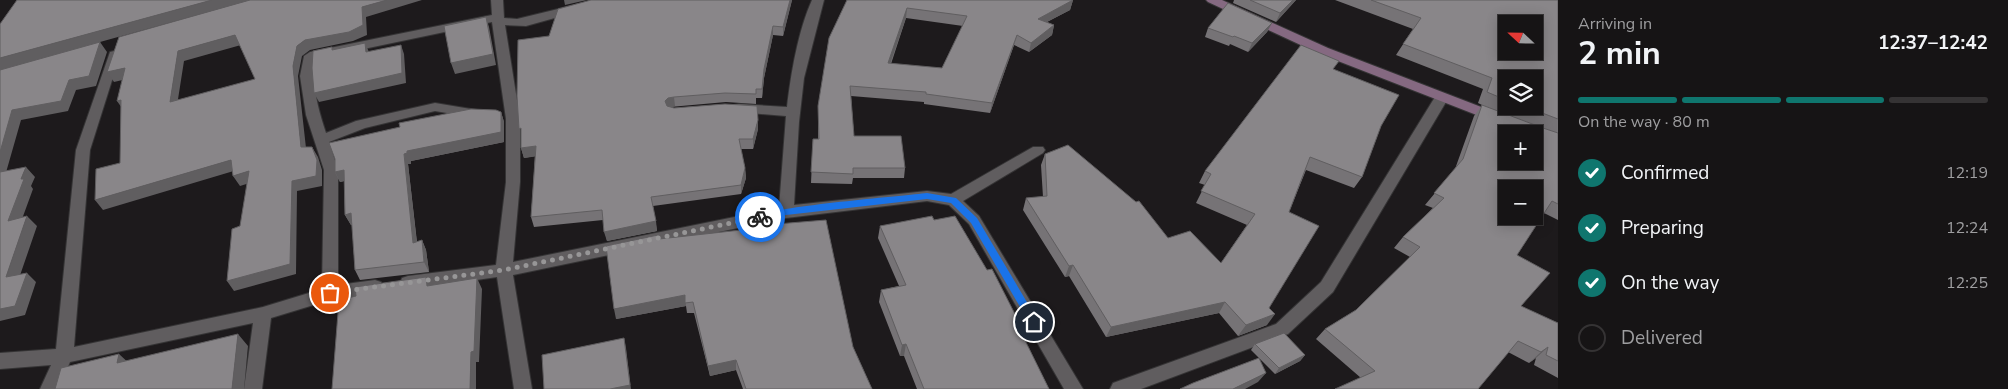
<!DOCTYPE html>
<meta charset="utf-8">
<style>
body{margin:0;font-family:"Nunito Sans",sans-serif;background:#1f1d1e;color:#f1f3f6;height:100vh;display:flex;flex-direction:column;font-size:19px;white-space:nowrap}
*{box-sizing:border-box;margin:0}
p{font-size:16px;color:#9e9ea0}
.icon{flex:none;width:28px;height:28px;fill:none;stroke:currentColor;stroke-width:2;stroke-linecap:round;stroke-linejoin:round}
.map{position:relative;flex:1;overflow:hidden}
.sheet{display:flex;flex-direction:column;background:#161415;width:450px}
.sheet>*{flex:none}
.needle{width:32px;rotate:292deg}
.buttons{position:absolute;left:1498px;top:15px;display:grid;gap:10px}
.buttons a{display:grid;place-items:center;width:45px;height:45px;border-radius:0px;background:#161415;box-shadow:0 2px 12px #0003,0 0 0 1px #353334;font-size:25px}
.pin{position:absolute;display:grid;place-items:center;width:42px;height:42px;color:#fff;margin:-21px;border:2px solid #fff;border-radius:50%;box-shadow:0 1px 5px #0007}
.courier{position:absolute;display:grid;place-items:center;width:50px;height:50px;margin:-25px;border:4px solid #1a73e8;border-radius:50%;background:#fff;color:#222;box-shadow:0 1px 6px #0007}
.headline em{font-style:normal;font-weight:700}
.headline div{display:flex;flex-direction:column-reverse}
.headline{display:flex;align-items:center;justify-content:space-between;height:85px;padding:0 20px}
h1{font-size:32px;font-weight:700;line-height:38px}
.bar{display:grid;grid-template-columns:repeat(4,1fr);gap:8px 5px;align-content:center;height:60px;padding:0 20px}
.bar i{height:6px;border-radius:4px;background:#353334}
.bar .active{background:#0f766e}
.bar p{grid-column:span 4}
ol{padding:0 20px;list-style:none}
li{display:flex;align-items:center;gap:15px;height:55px}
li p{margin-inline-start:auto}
li .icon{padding:5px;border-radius:50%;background:#0f766e;color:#fff;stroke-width:4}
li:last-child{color:#9e9ea0}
li i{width:28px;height:28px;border:2px solid #353334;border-radius:50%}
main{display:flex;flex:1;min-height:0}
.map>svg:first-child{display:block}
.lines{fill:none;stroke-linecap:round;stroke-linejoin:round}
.street-casing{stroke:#353435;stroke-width:2}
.secondary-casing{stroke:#353435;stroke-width:2}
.street{fill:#605d5f;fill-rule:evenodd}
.secondary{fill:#856981;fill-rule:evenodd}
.wall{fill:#767376;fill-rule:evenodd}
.shaded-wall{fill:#605e60}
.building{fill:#898689;stroke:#605e60;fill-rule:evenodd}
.route{fill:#1a73e8}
.done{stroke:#979697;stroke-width:5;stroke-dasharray:0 9}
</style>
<main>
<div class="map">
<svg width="1558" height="389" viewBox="0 0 1558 389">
<rect width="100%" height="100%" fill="#1d1a1c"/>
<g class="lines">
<g class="street-casing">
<path id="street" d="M491,0H503L504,18L517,19L595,0H614L612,2L526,26L505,25L520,119V182L513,262L779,208L786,116L739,112L734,111L732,108L734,105L739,104L787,107C791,73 798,31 812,0H824L804,78L799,122L794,205L927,191L951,194L1033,147H1043L1045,150L1043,153L963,201L979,216L1083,389H1064L969,224L949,205L927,201L786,218L513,275L532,389H514L497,277L408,290L402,288L400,283L402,278L408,276L496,265L506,182V119L492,22L316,59C311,84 318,109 326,133L356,121L435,103L477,110L482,111L484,114L482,117L477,118L435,111L365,128L329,142L338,170V285L375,280L381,282L383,287L381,292L375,294L330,300L271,318L262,389H244L253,323L70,362L58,389H40L51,365L0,369V353L56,349L76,150L110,52L114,51L120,55L90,150L74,347L263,307L322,289L324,170L306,115L300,76L304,56L310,52L492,15Z
M1442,93L1449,97L1333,292L1288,334L1141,389H1110L1113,383L1276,324L1321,282L1435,97Z"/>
</g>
<g class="secondary-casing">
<path id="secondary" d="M1206,0H1222L1328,48L1502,115L1504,118L1502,121H1492L1320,54L1208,2Z"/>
</g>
<use href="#street" class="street"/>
<use href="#secondary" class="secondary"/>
</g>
<path class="wall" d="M591,0H792L783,36L773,35L764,78L762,98H756V104L726,102L670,107L758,129L753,149H741L745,168L746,178L741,194L653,206L657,231L607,241L603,220L534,227L531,217L535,156L524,158L521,148L549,36Z
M847,0H1073L1070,10L1047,22L1054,25L1052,35L1029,52L1014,45L990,113L924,104V102L851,96L854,136L905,168L904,178H853L852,184L811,183L813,139H818V106ZM906,18L963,26L942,68L891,64Z
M1234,0H1296L1276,22L1233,3Z
M1335,0H1558V220L1544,213L1517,255L1521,306L1558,323V378L1534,365L1536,358L1529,363L1508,352L1361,378L1316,339L1325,329L1356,310L1410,257L1394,248L1403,237L1433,208L1425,205L1455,169L1474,116L1482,105L1478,103L1483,89L1396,55L1413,29ZM1506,79L1534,106H1506Z
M1272,23L1267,32L1248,52L1230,44L1229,46L1205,37L1208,28Z
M1334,69L1381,126L1362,177L1354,188L1306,170L1289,212L1269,308L1267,325L1238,336L1219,313L1106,337L1069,276L1065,277L1023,210L1026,198L1043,197L1041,165L1045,154L1168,238L1221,263L1247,225L1196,203L1205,185L1199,183L1205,171Z
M501,112L504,122V142L411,161V164H408L417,242L422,240L426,250L429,272L360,280L355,270L352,225H351L345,215L344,181L340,182L335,172Z
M934,220L987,270L1019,322L1018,326L1049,389H917L904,356H900L879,302L881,290L899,286L878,238L880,226Z
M659,239L853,347L872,389H743L736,370L710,376L694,313H687L686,306L616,319Z
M1255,344L1305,355L1300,361L1275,374L1251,350Z"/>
<path class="shaded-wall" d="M212,0H251L100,42L107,52L96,86L76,90L68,111L21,120L3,183L0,180V58Z
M387,0H422L366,17L367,35L353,41L310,50L302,56L298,76L307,157L301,147L293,66L297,46L305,40L362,7Z
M564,0H587L565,5Z
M790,0H792L783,36V27Z
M1073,0L1070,10L1035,28L1038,19Z
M1293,0H1296L1276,22L1280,13Z
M907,8L906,18L887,73L888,63Z
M486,17L489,27L496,65L455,74L451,63Z
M1272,23L1267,32L1248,52L1252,43Z
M1054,25L1052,35L1029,52L1031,43Z
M773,26V35L764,78L762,98V89L764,69Z
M235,35L241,45L184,61L176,112L170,102L178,51Z
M1017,35L1014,45L990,113L992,103Z
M365,43L369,52H366Z
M401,45L404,54L406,83L319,102L314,93Z
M125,68L131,78L114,82L107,72Z
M674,97L675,106L670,107L666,111L665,101L668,98Z
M121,100L124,111L117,101Z
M501,112L504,122V142L411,161V164H408L418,253L413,243L404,154L407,151Z
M758,120V129L753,149V139Z
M536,146L539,156L524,158L521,148Z
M312,147L318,157L322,170V186L297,191L296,274L234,291L227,281Z
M231,160L237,170L103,210L95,200Z
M26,167L35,177L31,186L33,189L18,230L8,221L21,179Z
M745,168L746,178L741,194V185Z
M344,170L349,180L340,182L335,172Z
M249,171L256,181L240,186L233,176Z
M351,213L357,223L351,225L345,215Z
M27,216L37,226L16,287L6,277Z
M656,221L657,231L607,241L604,232Z
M422,240L426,250L429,272L424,262Z
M1073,265L1069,276L1065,277L1069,266Z
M27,273L36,282L25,315L0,321V309Z
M426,277L431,288L427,286Z
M477,278L482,289L479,362H476V389H470L471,352Z
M685,295L686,306L616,319L614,309Z
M1225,302L1219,313L1106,337L1111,327Z
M1275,314L1267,325L1238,336L1246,325Z
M238,334L248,346L244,389H232Z
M624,338L626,348L631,389H610Z
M906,344L904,356H900L902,345Z
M1548,347L1536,358L1529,363L1541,352Z
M119,354L132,366L117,363Z
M1305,355L1300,361L1275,374L1279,368Z
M736,360V370L710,376L708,366Z
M1266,373L1258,382L1245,389H1233Z"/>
<path class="building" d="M17,0H212L0,58V24Z
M250,0H387L362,7L363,25L349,32L305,40L297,46L293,66L301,147H312L317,160L316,176L292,181L290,264L227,281L232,229L240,226L249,171L233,176L231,160L95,200L96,169L120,163L121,100L117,101L125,68L107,72L119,37ZM235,35L255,79L170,102L178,51Z
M591,0H790L783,27L773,26L764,69L762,89H756V94L725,93L674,97L668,98L665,101L667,106L674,108L725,104L757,106L758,120L753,139H739L745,168L741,185L651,197L656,221L604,232L602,210L531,217L536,146L521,148V128L519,129L517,96L518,40L549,36L558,9Z
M847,0H1073L1038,19L1054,25L1031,43L1017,35L992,103L926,94V92L850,86L854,136H901L905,168H853V174L811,172L813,139H819L818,106L829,38ZM907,8L967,16L942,68L888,63Z
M1250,0H1293L1280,13Z
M1371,0H1558V119L1524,106H1534V79H1506V100L1487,92L1492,78L1403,44L1421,18ZM1506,24H1534V51H1506Z
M1228,3L1272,23L1252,43L1234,36L1233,37L1208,28Z
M486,17L493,54L451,63L444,26Z
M100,42L89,76L69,80L61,101L12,110L0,152V70Z
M365,43L366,52L401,45L402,73L314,93L312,68L313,51L332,47V50Z
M1301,45L1339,61L1333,69L1399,95L1381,126L1362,177L1310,157L1289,212L1319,226L1269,308L1275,314L1246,325L1225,302L1111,327L1073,265L1069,266L1026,198L1047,196L1045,154L1068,145L1136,202L1139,201L1168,238L1190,231L1221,263L1255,214L1201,191L1211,174L1205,171Z
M1482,105L1535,125H1542L1543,128L1558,133V204L1552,201L1517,255L1550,273L1521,306L1558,323V361L1546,355L1548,347L1541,352L1518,341L1478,389H1335L1375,371L1325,329L1356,310L1420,247L1403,237L1444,198L1434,193L1463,159ZM1506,134H1534V161H1506ZM1506,189H1534V216H1506Z
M471,109L496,110L501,112V132L407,151V153L404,154L413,243L422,240L424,262L355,270L351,213L345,215L344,170L335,172V159L329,143L400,127L399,123Z
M26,167L21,179H24L8,221L27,216L6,277L27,273L15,306L0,309V172Z
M932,216L934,220L955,216L987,270L992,269L1019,322H1016L1049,389H924L906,344L902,345L881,290L906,285L880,226Z
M826,220L853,347L872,389H746L736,360L708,366L693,302L685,303V295L614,309L606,246L658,235L659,239L741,230L740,227Z
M426,277L427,286L477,278L474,351L471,352L470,389H332L339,300L356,296L355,287Z
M1284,333L1305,355L1279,368L1255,344Z
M238,334L232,389H55L61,368L119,354L117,363Z
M624,338L630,385L610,389H544L542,355Z
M1259,358L1266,373L1233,389H1180L1193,383Z"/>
<path class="route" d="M927,193L956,198L977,218L1037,319V324H1030L971,223L951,203L927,199L786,215L760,220L756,217C765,207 903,196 927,193Z"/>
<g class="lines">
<path class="done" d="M330,293L504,270L760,217"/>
</g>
</svg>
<div class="buttons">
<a><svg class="needle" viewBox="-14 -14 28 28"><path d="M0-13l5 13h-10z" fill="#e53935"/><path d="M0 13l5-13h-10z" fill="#9e9ea0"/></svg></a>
<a><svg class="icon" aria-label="layers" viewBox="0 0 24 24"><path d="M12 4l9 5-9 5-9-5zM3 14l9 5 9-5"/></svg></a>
<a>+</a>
<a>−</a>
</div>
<div class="pin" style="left:330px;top:293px;background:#ea580c"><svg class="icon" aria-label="bag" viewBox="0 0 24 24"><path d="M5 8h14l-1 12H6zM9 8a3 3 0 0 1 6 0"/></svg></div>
<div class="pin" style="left:1034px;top:322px;background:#1f2937"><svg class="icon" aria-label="home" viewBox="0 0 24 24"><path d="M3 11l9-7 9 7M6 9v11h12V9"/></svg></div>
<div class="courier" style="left:760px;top:217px"><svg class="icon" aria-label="bike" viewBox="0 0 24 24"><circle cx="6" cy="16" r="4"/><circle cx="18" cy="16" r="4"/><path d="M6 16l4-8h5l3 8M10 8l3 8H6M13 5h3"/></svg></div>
</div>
<section class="sheet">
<div class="headline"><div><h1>2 min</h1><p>Arriving in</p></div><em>12:37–12:42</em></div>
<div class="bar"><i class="active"></i><i class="active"></i><i class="active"></i><i></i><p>On the way · 80 m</p></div>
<ol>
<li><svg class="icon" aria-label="check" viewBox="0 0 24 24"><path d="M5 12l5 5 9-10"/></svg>Confirmed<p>12:19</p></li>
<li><svg class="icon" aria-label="check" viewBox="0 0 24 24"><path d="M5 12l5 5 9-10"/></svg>Preparing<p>12:24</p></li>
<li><svg class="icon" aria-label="check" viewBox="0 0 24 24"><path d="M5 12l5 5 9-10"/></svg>On the way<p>12:25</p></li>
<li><i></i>Delivered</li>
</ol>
</section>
</main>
